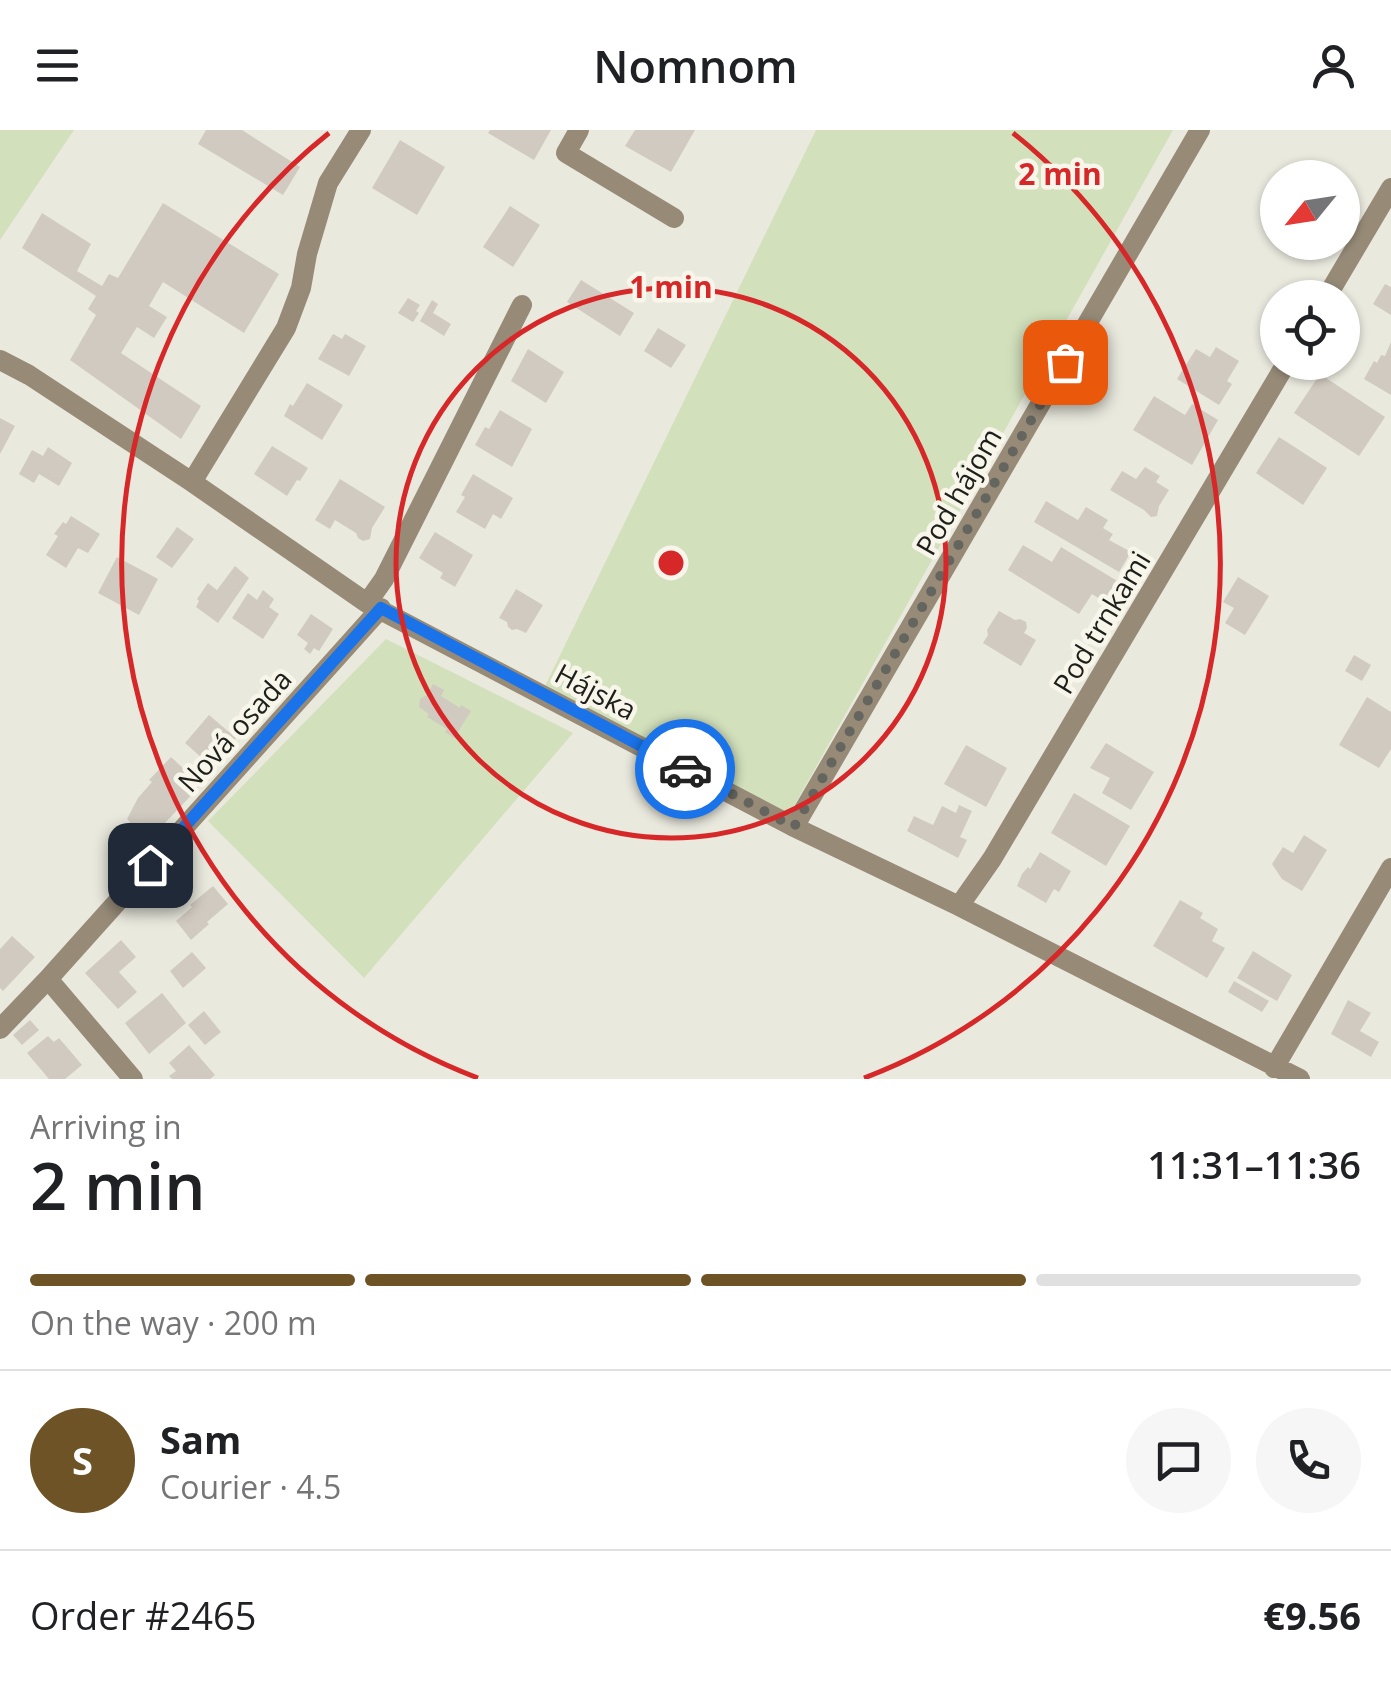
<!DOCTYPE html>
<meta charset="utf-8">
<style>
body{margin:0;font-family:"Open Sans",sans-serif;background:#f6f6f6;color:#202124;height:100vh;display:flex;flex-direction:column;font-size:38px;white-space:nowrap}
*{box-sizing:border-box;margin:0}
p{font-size:32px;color:#757577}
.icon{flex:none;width:55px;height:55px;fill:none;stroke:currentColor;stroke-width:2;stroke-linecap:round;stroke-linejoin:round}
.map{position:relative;height:949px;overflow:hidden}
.sheet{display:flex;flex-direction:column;background:#fff;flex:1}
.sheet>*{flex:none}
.needle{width:65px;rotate:240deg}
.buttons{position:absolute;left:1260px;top:30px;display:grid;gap:20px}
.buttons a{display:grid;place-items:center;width:100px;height:100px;border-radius:50%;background:#fff;box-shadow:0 2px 8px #0004;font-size:50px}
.pin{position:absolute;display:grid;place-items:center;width:85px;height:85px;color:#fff;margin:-42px;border-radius:20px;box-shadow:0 5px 15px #0006}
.courier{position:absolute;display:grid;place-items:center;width:100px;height:100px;margin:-50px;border:8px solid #1a73e8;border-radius:50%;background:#fff;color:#222;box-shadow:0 2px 12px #0007}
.headline em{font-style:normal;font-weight:600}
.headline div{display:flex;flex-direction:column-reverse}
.headline{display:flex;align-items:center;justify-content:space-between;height:170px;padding:0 30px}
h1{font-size:65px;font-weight:600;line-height:75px}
.bar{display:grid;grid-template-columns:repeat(4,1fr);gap:15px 10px;align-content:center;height:120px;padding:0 30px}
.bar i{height:12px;border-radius:8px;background:#e0e0e0}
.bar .on{background:#6d5325}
.bar p{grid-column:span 4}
.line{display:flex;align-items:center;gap:25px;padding:0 30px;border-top:2px solid #e0e0e0}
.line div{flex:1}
.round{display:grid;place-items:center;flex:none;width:105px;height:105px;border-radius:52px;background:#f6f6f6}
header{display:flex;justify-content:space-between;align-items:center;height:130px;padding:0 30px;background:#fff;font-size:45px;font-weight:600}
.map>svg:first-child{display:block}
.green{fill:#d2e0bc}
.building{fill:#d1cac0}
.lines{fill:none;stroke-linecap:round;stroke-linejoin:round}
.street{stroke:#978b78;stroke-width:20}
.done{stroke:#65655f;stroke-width:10;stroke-dasharray:0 18}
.route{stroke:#1a73e8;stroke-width:12}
.ring{fill:none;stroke:#d62828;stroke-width:5}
.labels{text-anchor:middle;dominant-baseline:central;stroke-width:9;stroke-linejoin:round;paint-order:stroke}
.street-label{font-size:28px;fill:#1e1e1a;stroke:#f8f6eb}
.centre{fill:#d62828;stroke:#f8f6eb;stroke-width:5}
.ring-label{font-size:30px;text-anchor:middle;font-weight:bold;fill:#d62828;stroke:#f8f6eb;stroke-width:9;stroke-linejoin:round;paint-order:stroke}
</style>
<header><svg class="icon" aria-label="menu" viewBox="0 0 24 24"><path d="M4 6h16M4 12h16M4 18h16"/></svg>Nomnom<svg class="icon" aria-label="person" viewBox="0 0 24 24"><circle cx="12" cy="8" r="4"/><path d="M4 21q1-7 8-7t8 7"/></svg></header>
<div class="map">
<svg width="1391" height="949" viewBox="0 0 1391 949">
<rect width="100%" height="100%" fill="#eae9de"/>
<path class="green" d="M0,0H74L0,110Z
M816,0H1173L789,685L544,558Z
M386,509L573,603L364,848L208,691Z"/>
<path class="building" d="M206,0H242L300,37L283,65L198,14Z
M490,0H551L534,30L488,3Z
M635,0H695L671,42L625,16Z
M400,10L445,37L417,85L372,58Z
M163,73L279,144L244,203L163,152L149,176L167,187L154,208L137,197L121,223L201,276L181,309L70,230L96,185L88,179L96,166L22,118L42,83L91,114L77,141L102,156L109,144L118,148Z
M510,76L540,95L513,137L483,117Z
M581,150L634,183L620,206L567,172Z
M1385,154L1391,157V185L1373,174Z
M408,168L420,175L416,181L419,183L413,192L398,183Z
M432,170L438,174L433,183L451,194L444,206L420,191Z
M658,198L686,215L671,238L644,221Z
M333,204L342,209L345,204L366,216L349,246L318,229Z
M1391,212V265L1364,249L1374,231L1377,233L1381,225L1385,226Z
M1216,217L1239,231L1227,251L1232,254L1219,275L1177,249L1196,219L1210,227Z
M528,219L564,242L546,273L511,251Z
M1320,244L1385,287L1359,326L1294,283Z
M307,253L343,275L322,310L284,286L290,274L293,276Z
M1154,266L1185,285L1192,274L1218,290L1192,335L1133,300Z
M500,280L532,299L512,337L475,315L485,297L489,299Z
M0,288L15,296L0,324Z
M1279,307L1327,338L1303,375L1256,343Z
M272,316L308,338L300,351L297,350L287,366L254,344Z
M48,317L72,333L59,356L39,344L34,353L19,344L32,320L43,326Z
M1145,337L1160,346L1156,352L1169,360L1159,376L1157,386L1151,387L1144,380L1110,360L1122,341L1136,349Z
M473,344L513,368L501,389L493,384L485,399L456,382L465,367L461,365Z
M340,349L385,377L372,398L370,409L363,411L358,408L356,403L335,390L330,399L315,390Z
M1046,371L1078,390L1086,377L1108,390L1103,398L1113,404L1109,410L1131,422L1119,442L1034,392Z
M71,386L100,404L88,423L78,418L66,438L46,425L58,406L54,404L63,392L66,394Z
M177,397L194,409L172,438L156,427Z
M435,402L473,425L455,457L440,448L443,443L419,428Z
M1023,415L1052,432L1061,417L1119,452L1106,473L1092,464L1079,484L1008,440Z
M117,427L158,449L139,485L98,463Z
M235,436L249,448L218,493L196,477L199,471L197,469L208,453L217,460Z
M1238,447L1269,466L1245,505L1225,493L1234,478L1223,472Z
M516,459L543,475L526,503L517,499L512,500L508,497L507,492L499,488Z
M263,460L274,469L269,477L279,484L263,509L232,488L248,463L257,470Z
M999,481L1015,490L1020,489L1026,492L1027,498L1024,503L1036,510L1021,536L983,513L988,505L987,500Z
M311,484L333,499L319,521L314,518L310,524L304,519L308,513L297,505Z
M1354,525L1371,535L1362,551L1345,541Z
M433,554L444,560L441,566L460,578L461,575L471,581L454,608L445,602L447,599L427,587L429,584L419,577L420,569L427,565Z
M1367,567L1391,582V619L1379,638L1339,615Z
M209,585L236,608L210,635L185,613Z
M1106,613L1154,642L1131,680L1102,663L1110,648L1090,638Z
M966,615L1007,638L986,677L944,654Z
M171,627L201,655L145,714L126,695L130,692L127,689L138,668L152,652L149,650Z
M1074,663L1130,696L1106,736L1051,703Z
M959,675L972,681L960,707L967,710L958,728L907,701L914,686L933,695L942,676L956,683Z
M1304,705L1327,720L1302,761L1282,749L1272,734L1283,717L1293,723Z
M1040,722L1071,741L1059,762L1054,759L1046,773L1017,756L1022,744L1028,737L1030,739Z
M213,756L228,774L207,792L209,794L191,810L176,791L192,777L190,775Z
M1180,770L1203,783L1200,788L1218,799L1212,811L1225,818L1207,848L1153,816Z
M12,806L35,827L3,861L0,858V819Z
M121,810L136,827L119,842L137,862L118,879L85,843Z
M1253,821L1292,845L1277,871L1237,848Z
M192,822L206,838L183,858L170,841Z
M1234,851L1269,871L1262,882L1228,862Z
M162,863L186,893L149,924L125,893Z
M1348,870L1371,883L1360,901L1379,912L1371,927L1331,904Z
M204,881L221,902L205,915L188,895Z
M30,890L39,900L22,915L13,905Z
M48,906L54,912L59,908L82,935L65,949H49L27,923Z
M189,915L215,945L210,949H172L169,946L176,941L169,933Z"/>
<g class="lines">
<path class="street" d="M579,0L566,23L674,88
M1326,168L1391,58
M0,230L29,245L192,352L367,473L794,697L959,776L1300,949
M192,352L286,198L301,158L307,124L328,53L361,0
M367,473L384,449L522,175
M794,697L1200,0
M959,776L992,729L1287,232
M48,849L133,949
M0,899L48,849L381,478
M1274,938L1391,738"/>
</g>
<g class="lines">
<path class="done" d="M685,639L794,697L1065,232"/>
<path class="route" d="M150,735L381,478L685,639"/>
</g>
<g class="ring">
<circle cx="671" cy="433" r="275"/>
<path d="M478 948A550 550 0 0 1 329 3M1013 3A550 550 0 0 1 864 948"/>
</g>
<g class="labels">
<g class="street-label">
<text transform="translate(958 361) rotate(-60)">Pod hájom</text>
<text transform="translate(1101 492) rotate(-59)">Pod trnkami</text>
<text transform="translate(596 561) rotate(28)">Hájska</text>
<text transform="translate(234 600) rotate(-48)">Nová osada</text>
</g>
</g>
<circle cx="671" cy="433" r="15" class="centre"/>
<g class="ring-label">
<text x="1060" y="55">2 min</text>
<text x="671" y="168">1 min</text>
</g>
</svg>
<div class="buttons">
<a><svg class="needle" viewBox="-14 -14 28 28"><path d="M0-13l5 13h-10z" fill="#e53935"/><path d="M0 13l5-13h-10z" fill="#757577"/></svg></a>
<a><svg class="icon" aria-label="locate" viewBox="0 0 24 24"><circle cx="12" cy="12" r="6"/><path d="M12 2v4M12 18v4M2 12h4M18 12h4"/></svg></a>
</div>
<div class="pin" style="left:1065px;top:232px;background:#ea580c"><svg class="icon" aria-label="bag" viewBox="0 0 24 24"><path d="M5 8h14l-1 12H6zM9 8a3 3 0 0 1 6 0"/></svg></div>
<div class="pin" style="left:150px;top:735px;background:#1f2937"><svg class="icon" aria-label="home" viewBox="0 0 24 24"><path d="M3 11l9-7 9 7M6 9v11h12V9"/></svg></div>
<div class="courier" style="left:685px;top:639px"><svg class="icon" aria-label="car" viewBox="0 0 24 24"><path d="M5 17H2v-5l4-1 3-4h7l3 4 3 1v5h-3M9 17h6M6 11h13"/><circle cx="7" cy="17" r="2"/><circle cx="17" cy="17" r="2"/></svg></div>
</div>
<section class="sheet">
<div class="headline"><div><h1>2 min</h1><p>Arriving in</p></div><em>11:31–11:36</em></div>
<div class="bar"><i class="on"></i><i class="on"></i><i class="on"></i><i></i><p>On the way · 200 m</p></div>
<div class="line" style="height:180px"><b class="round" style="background:#6d5325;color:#fff">S</b><div><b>Sam</b><p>Courier · 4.5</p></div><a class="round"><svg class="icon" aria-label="chat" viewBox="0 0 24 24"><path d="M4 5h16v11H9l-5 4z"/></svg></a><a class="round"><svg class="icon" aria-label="phone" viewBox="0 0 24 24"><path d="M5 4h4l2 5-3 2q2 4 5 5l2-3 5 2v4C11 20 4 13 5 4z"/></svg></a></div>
<div class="line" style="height:130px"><div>Order #2465</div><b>€9.56</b></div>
</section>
